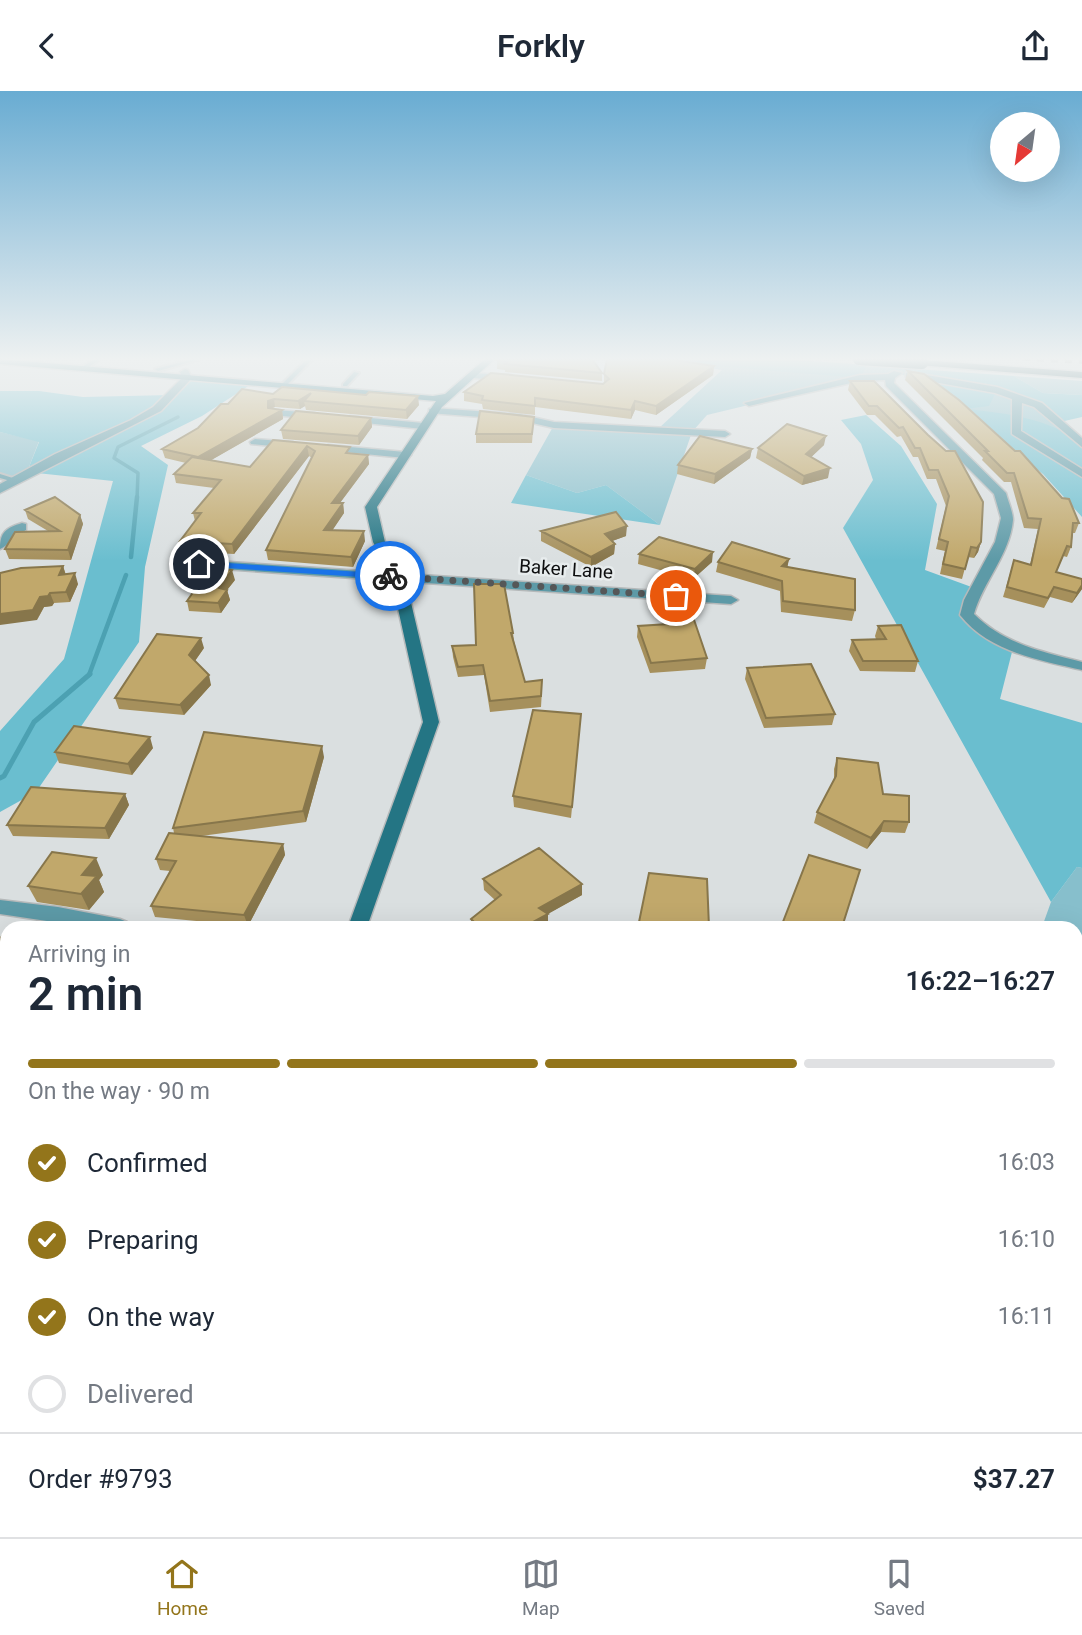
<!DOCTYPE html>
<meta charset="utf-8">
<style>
body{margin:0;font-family:Roboto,sans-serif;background:#f2f2f3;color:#1f2937;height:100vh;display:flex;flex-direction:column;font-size:26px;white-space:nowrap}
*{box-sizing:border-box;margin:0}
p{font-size:23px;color:#747a83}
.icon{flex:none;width:38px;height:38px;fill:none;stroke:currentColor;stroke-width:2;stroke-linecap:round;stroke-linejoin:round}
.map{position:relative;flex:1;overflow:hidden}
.panel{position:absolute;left:0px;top:830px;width:1083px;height:618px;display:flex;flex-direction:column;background:#fff;border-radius:21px 21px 0 0;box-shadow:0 7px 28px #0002}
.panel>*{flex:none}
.needle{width:46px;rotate:209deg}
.buttons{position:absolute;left:990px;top:21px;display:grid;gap:14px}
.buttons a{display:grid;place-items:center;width:70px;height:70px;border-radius:50%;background:#fff;box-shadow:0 7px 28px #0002;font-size:35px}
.pin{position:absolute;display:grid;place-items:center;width:60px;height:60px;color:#fff;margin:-30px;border:4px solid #fff;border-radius:50%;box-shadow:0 2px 7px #0007}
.courier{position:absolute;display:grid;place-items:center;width:70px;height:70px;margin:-35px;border:5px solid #1a73e8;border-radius:50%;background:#fff;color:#222;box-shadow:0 2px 9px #0007}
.head em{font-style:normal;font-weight:600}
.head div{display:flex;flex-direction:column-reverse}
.head{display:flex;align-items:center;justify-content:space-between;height:119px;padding:0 28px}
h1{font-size:46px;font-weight:600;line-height:52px}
.bar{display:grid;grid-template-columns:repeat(4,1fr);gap:10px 7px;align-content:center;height:84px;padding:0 28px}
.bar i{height:9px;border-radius:5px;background:#e0e1e3}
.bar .selected{background:#93751b}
.bar p{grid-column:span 4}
.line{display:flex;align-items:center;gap:18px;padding:0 28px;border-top:2px solid #e0e1e3}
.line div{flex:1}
ol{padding:0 28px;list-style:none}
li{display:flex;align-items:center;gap:21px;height:77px}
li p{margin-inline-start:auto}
li .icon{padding:7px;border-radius:50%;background:#93751b;color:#fff;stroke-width:4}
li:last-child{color:#747a83}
li i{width:38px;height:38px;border:4px solid #e0e1e3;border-radius:50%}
header{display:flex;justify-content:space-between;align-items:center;height:91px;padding:0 28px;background:#fff;font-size:32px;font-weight:600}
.tabs{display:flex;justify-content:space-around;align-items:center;height:98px;border-top:2px solid #e0e1e3;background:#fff;font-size:19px;color:#747a83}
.tabs a{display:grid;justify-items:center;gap:4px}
.tabs .selected{color:#93751b}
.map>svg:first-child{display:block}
.green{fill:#87bfcc}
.forest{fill:#6abecf}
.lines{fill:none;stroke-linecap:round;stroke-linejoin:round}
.stream-far2{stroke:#4ca1b2;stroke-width:3.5}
.stream-far1{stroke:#4ca1b2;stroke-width:4.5}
.stream{stroke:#4ca1b2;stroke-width:5}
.lane-casing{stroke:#b5b9ba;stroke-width:4}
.street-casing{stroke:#b5b9ba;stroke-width:3}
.secondary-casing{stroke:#b5b9ba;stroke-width:3}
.highway-casing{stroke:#b5b9ba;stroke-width:3}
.lane{fill:#5d9aa7;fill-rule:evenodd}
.street{fill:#5d9aa7;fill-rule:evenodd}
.secondary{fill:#247584;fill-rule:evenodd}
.highway{fill:#04404b;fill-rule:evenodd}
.rail{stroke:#4b4d4e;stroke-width:3.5;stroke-dasharray:7 7;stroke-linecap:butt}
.highway-bridge-casing{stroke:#b5b9ba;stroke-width:14;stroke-linecap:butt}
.highway-bridge{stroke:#04404b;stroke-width:12}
.wall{fill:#a6905c}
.shaded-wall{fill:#87764b}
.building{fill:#c1a86b;stroke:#87764b;stroke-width:2}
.route{fill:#1a73e8}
.done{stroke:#555758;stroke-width:7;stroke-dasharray:0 12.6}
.labels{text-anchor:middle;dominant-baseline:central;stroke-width:5;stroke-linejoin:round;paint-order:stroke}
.far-street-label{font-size:19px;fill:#0d0e0f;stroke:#e7eced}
</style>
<header><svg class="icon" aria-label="back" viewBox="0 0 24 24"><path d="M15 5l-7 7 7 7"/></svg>Forkly<svg class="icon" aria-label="share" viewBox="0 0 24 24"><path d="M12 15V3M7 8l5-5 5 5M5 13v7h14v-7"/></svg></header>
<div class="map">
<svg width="1082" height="1446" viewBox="0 0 1082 1446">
<rect width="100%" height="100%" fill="#dadfe0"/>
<path class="green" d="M661,268H703L692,273C767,278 841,272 915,278L923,287L896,283L860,287L707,324L692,341L660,434L606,394L577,402L526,384L554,334L659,337L722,279Z
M1014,285L1082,290V304L1043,302Z
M997,299L1038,314L1072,344L961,317Z
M0,341L39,350L27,381L14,389L0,385Z
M1077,776L1082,777V1446H828L830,1440H1076V836H1042L1051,811Z"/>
<path class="forest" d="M703,268H782L867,274L860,287L690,273Z
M915,278L1014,285L1043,302L1082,304V326L1060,331L1038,314L997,299L989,315L966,318C1004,322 1051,327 1082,353V426L1043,383L923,287Z
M187,287L253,292L202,325L141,355L168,374L145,476L139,551L36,701L0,721V640L64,568L113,390L27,381L39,351L0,341V300H39L83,306L171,304Z
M866,324L901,355L937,413L925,479L977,498L967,524L1013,557L1000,608L1082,632V777L1077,776L1051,811L843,437L873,389L861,353L841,329Z
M526,384L577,402L606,394L660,434L511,412Z"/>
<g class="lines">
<path class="stream-far2" d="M137,408L138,382L114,367L118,356L178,326"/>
<path class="stream-far1" d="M131,466L137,406
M89,584L126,484"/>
<path class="stream" d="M0,687L4,685L34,631L90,583"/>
<g class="lane-casing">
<path id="lane" d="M95,268H101L84,279H80V277Z
M193,268H201L158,280L155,278Z
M307,268H313L285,296H281V294Z
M354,281L359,282L347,295H343V293Z
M0,383L16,388L17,389L14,391L0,387Z
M7,1404V1424L0,1427V1407Z"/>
</g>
<g class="street-casing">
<path id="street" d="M185,278L188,279L192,287L161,320L0,402V393L55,363L131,329L153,316L182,287L180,281Z
M894,280L902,282L895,287L894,292L1006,402C1008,410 1013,421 1013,429C1010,463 983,491 974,523C1004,553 1043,561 1082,571V579C1039,569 989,561 960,524L964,509L995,451L1001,427L994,403L886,295L885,289L860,290L749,315L744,312L860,284L888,283Z
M909,281L997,296L1042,312L1082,347V356L1034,316L1022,312L1021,340L1082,378V386L1012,343V308L995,302L906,286V282Z
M470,282L511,284L516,287L511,290L473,287L470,286Z
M433,317L519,323L554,331L725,340L730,343L725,346L554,337L519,329L429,322V318Z
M276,319L315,322L320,325L315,328L272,324V320Z
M350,325L423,332L428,335L423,338L346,330L345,328Z
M255,348L293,351L298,354L293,357L251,353L250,351Z
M328,354L405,361L411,364L405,367L324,359L323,357Z
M22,432L26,433V439C14,444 8,455 0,458C0,441 6,437 22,432Z
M199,469L731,505L738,509L731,513L194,476L192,473Z
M0,809L58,816L120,828L127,831L130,836H87L0,823Z"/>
</g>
<g class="secondary-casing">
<path id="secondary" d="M0,268L433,305L445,303L485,268H495L442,316L377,416L385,451L405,486L439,631L367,836H348L423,631L391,486L373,451L365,416L436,310L0,273Z
M329,1440H359V1446H329Z"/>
</g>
<g class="highway-casing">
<path id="highway" d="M922,269L1082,281V287L918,274V270Z"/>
</g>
<use href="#lane" class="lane"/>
<use href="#street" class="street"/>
<use href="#secondary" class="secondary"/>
<use href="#highway" class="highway"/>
<path class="rail" d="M1023,268L1082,271"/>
<g class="highway-bridge-casing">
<path id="highway-bridge" d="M859,268L922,272"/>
</g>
<use href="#highway-bridge" class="highway-bridge"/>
</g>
<path class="wall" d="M497,269L602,282V290L505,281V279L497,278Z
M714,275L713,284L656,324L635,319L631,328L535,316V324L483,318L482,313L464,310V301L603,293L604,292V283Z
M908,280L1079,432L1075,442H1073L1071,456L1067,466L1063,465L1056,481L1082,488V498L1072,512L1050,506L1044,517L1003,506L1014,469L1030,474L1038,438L1024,437L1011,391H1004L982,369L983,367L905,289Z
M850,290L928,344L981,451L978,461L974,467L968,466L962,488L940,483L945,460L936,458L946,415L936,388H927L918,366H913L901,345L897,346L875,324H867L848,299Z
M273,303L419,314L407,328L306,319L305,315L300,318L275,316L272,317L282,319L283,328L211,369L250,376L273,349L351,362L368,364L369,373L340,412H343L344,422L332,439L365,450L353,476L268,469L266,459L312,367L309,365L234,463L182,460L180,450L195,430L193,422L214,397L176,392L174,383L186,372L165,367L162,358L198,337L228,313Z
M534,326L532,352H476V343Z
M371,327L372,336L359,354L283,348L281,339Z
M824,354L811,366L828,387L802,394L756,367L758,357Z
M752,358L750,367L714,393L677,383L678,374Z
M25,419L80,424L83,433L71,469L9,468L5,458L48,440L28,428Z
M541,440L626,445L612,450L615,453L614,463L591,476L541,450Z
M639,463L712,471L693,488L638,473Z
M789,468L787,476L855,519L852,530L781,521L780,500L716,481L718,471Z
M63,475L66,484L78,493L70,511L54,512L52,515L44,516L37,529Z
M235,489L227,499L230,509L221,522L189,520L187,510Z
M638,535L707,567L705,578L650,582L637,546Z
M878,535L918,570L915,581L860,580L849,560L852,549L876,548L875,545Z
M513,542L514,550L525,591L542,599L541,616L490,621L484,584L458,586L453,566L452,555L476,554Z
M204,557L195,570L211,594L184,624L119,618L115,607Z
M747,577L835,623L832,634L764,637L745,588Z
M581,623L571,727L514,716L513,705Z
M153,657L132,684L59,672L55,661Z
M324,666L306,731L201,745L283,753L285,764L248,835L155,826L151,815L170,780L160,779L156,768L174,742L173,737Z
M837,667L883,703L909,731L905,742L881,741L867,758L814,732L817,721L834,690V678Z
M125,703L129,714L109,748L13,745L7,734Z
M103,784L99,789L104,801L89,819L37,811L28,795Z
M483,788L582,804L547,823L548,834L543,836H472L471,828L495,809L484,799Z
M7,839V915L0,912V848Z
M643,1440H787V1446H643Z"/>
<path class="shaded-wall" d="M714,275L713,284L656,324V315Z
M311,302L304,310L305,315L300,318L298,310Z
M418,305L419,314L407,328L406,319Z
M274,308L275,316L270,318L282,319L283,328L201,375L198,366L268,317V310Z
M635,310V319L631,328V319Z
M371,327L372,336L359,354L358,345Z
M826,345L824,354L804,373L806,363Z
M307,355L309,365L234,463L232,453Z
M752,358L750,367L714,393L715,383Z
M368,364L369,373L333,421L332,412Z
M830,377L828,387L802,394L804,385Z
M343,412L344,422L326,449L324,439Z
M80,424L83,433L71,469L68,459Z
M627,435L626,445L604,453L605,443Z
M364,440L365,450L353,476L351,466Z
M981,451L978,461L974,467L977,457Z
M615,453L614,463L591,476V466Z
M713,461L712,471L693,488L695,478Z
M789,468L787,478L782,475Z
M63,475L66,485L59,484Z
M232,479L235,489L227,499L230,509L221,522L218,512L219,497Z
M75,482L78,493L70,511L66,501Z
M1082,494V498L1072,512L1077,502Z
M50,502L54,512L52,515L44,516L37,529L0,534V523Z
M201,547L204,557L192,574L189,564Z
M209,584L211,594L184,624L180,614Z
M150,646L153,657L132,684L128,673Z
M322,655L324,666L306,731L303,720Z
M125,703L129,714L109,748L105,737Z
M884,730L881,741L867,758L871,747Z
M283,753L285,764L248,835L244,824Z
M96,767L103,784L99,789L104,801L89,819L81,803L82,784Z
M582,793V804L539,828V817Z
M548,823V834L543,836H524Z
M7,1239V1267L0,1283V1255Z
M175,1440H179L182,1443L181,1446H174Z"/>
<path class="building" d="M499,268H592L602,282L505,273L507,271L497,269Z
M607,268H669L714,275L656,315L635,310L631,319L535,307V315L482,309L483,305L464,301L491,282L603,293L609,288L604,283Z
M908,280L924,283L959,309L1015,360H1020L1062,407L1069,408L1079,432H1073L1071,456L1067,455L1056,481L1082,488V494L1077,502L1054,496L1048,507L1007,496L1014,469L1031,474L1041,428L1028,427L1014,382H1007L985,360H988Z
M850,290H874L928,344L946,360H955L983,411L981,451L977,457L971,456L965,478L943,473L948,451L939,448L949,405L938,379H929L920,357H915L903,336L899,337L877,315H869Z
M282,296L366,304L369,301L418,305L406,319L304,310L311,302L298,310L274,308L268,310V317L282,319L198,366L162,358L198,337L221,313H228L242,298L273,303Z
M296,320L371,327L358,345L281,339Z
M480,320L534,326L532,343H476Z
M787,333L826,345L806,363L830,377L804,385L758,357Z
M700,345L752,358L715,383L678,374Z
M273,349L350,356L346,362L368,364L332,412H343L324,439L364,440L351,466L266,459L315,360L307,355L232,453L180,450L201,422H193L221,389L174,383L192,366L250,376Z
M55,406L80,424L68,459L5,458L15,441L60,440L25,419Z
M616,421L627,435L605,443L615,453L591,466L541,440Z
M659,446L713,461L695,478L639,463Z
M732,451L789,468L782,475L855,488V519L783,510L782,490L718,471Z
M63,475L59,484L75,482L66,501L50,502L48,505L40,506L33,519L0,523V482L21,477Z
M210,477L232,479L219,497L227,499L218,512L187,510Z
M474,493H504L513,542H511L525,591L542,589L541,605L490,610L483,574L458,576L452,555L476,554Z
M691,520L707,567L651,572L638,535L669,533L671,523Z
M901,534L918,570H863L852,549L886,548L878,535Z
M157,543L201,547L189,564L209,584L180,614L115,607Z
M811,573L835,623L766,627L747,577Z
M533,619L581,623L572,716L513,705Z
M74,635L150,646L128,673L55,661Z
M204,641L322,655L303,720L173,737Z
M837,667L878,672L883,703L909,705V731L884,730L871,747L817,721L836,685Z
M31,696L125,703L105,737L7,734Z
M169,742L283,753L244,824L151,815L176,770L156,768Z
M539,757L582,793L539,817L548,823L524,836H479L471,828L501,804L483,788Z
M52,761L96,767L82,784L97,785L81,803L28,795Z
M809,764L860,779L842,836H781Z
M649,782L707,788L709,836H638Z
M7,839V907L0,904V848Z
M0,1229H7V1239L0,1255Z
M95,1440H175L174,1446H94Z
M645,1440H787V1446H683L645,1442Z"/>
<linearGradient id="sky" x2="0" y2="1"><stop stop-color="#69acd2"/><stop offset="0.57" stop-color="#eef1f1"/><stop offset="1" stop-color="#eef1f1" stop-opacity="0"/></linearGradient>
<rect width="1082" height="470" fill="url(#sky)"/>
<path class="route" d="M199,470L390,483L394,485L390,488L196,475Z"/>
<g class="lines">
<path class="done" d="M390,485L676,505"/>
</g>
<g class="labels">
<g class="far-street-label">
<text transform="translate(566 478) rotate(4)">Baker Lane</text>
</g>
</g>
</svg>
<div class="buttons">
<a><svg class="needle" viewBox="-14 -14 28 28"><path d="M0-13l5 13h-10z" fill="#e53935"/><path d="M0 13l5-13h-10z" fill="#747a83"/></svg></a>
</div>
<div class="pin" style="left:676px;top:505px;background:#ea580c"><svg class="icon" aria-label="bag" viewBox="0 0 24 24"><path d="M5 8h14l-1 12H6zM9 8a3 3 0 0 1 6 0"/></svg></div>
<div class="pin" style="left:199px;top:473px;background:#1f2937"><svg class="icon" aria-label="home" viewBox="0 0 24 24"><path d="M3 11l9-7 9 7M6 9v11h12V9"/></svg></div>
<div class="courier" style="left:390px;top:485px"><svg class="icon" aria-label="bike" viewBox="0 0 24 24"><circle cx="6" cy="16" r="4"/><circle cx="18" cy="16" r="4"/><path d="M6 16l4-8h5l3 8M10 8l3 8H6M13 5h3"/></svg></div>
<section class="panel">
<div class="head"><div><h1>2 min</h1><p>Arriving in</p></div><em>16:22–16:27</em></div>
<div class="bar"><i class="selected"></i><i class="selected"></i><i class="selected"></i><i></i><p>On the way · 90 m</p></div>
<ol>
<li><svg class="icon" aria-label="check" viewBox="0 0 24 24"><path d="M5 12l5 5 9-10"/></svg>Confirmed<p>16:03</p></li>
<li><svg class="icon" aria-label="check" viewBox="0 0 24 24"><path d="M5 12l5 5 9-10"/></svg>Preparing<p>16:10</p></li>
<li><svg class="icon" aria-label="check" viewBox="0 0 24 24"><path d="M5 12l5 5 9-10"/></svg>On the way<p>16:11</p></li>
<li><i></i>Delivered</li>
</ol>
<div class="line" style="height:91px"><div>Order #9793</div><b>$37.27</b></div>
</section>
</div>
<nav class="tabs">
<a class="selected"><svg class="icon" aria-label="home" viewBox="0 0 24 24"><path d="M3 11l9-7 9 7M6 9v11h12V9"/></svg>Home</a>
<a><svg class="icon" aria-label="map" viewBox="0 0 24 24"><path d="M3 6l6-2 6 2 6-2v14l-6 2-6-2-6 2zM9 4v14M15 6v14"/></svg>Map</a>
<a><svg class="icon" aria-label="saved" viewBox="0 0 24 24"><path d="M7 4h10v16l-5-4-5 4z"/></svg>Saved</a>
</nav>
